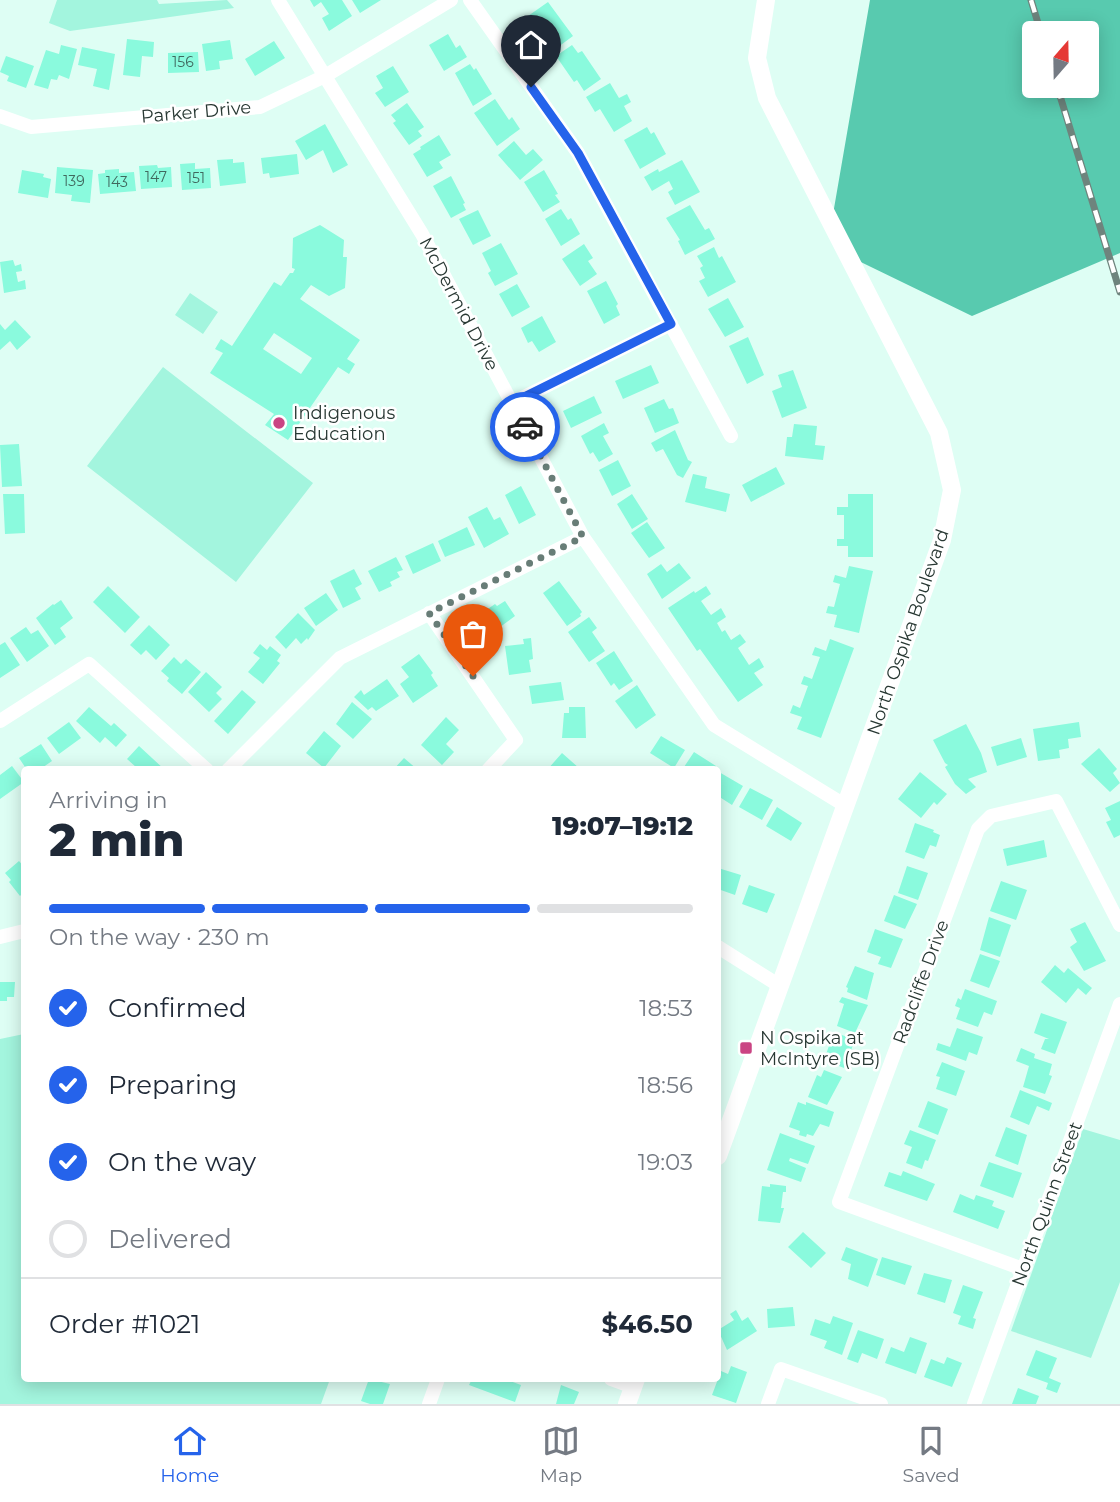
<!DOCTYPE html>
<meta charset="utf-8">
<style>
body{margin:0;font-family:Montserrat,sans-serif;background:#f2f2f3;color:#1f2937;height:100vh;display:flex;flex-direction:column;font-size:26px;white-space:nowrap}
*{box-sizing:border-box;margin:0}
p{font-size:23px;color:#747a83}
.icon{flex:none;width:38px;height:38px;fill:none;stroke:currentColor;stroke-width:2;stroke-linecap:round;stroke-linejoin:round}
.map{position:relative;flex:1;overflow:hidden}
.drawer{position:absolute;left:21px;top:766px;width:700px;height:616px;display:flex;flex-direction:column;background:#fff;border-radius:7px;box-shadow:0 4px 18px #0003}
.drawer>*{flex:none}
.needle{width:46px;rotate:20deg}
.tools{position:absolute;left:1022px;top:21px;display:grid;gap:14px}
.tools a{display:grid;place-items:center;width:77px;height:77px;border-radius:7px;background:#fff;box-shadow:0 4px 18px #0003;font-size:35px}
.pin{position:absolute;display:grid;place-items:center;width:60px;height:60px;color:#fff;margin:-72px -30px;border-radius:50% 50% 50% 0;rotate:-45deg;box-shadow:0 0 7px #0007}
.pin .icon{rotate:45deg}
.courier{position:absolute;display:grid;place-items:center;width:70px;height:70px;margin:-35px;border:5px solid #2563eb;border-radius:50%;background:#fff;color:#222;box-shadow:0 2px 9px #0007}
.overview em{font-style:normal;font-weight:800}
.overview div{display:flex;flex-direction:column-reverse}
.overview{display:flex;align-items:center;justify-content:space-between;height:119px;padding:0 28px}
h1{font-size:46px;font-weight:800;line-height:52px}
.bar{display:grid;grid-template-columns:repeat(4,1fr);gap:10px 7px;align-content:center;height:84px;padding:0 28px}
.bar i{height:9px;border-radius:5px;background:#e0e1e3}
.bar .selected{background:#2563eb}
.bar p{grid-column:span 4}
.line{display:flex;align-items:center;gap:18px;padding:0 28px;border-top:2px solid #e0e1e3}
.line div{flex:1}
ol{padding:0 28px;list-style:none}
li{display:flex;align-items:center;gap:21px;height:77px}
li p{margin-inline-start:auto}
li .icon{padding:7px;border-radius:50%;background:#2563eb;color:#fff;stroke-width:4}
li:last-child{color:#747a83}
li i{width:38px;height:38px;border:4px solid #e0e1e3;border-radius:50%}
.menu{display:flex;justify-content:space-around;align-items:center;height:98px;border-top:2px solid #e0e1e3;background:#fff;font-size:19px;color:#747a83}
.menu a{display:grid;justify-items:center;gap:4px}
.menu .selected{color:#2563eb}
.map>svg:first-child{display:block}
.green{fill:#a3f5de}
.forest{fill:#58caaf;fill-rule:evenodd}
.building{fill:#8afadd;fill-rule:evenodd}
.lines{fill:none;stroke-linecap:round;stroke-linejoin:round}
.minor{stroke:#fff;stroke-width:14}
.tertiary{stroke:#fff;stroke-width:18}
.rail-casing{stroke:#6e847d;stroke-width:7}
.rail{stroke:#fff;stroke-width:4.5;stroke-dasharray:13;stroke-linecap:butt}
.done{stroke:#687d77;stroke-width:7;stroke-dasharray:0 12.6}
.route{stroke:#2563eb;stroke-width:9}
.poi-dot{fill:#ca4483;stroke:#fff;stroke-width:2.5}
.labels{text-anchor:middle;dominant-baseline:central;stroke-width:5;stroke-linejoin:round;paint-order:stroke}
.number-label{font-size:14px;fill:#40685e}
.street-label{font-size:18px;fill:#283833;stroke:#fff}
.poi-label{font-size:18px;fill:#283833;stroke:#fff;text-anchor:start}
</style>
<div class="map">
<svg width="1120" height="1404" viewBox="0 0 1120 1404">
<rect width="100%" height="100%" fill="#defef4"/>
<path class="green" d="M57,0H157L159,4L227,0L234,8L70,31L49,23Z
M190,293L218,312L203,334L175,315Z
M163,367L313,483L236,582L87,466Z
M24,1034V1379H330L321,1404H0V1039Z
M1083,1129L1120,1140V1282L1091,1358L1011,1331Z"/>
<path class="forest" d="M870,0H1120V253L972,316L836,250L832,220ZM1034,33H1087V86H1034Z"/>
<path class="building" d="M310,0H342L352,16L329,31L322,18L329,14L321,2L314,7Z
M352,0H381L360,13Z
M548,2L573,36L554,50L528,16Z
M448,34L456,48L460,45L467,57L444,71L429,45Z
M127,39L154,42L153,57L142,56L140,77L123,75Z
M230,40L233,59L219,61L220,69L206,71L202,44Z
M274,41L285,58L255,76L245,59Z
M61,45L77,49L69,79L59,75L57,80L51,79L48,89L34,85L46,50L59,54Z
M572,45L578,53L582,51L601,79L584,91L577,80L574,82L556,56Z
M82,47L115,54L109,90L93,86L97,69L78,65Z
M198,52L199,72L168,73V53Z
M6,56L34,66L26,88L7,81L9,76L0,72Z
M470,64L474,70L476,68L492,94L473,106L455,73Z
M393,66L409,92L385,107L375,93L383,88L376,76Z
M610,83L619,98L627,94L631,102L624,106L632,121L614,132L600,109L595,112L586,97Z
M495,99L509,120L512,117L520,129L497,146L474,113Z
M407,103L424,127L418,131L422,136L409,145L393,123L396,121L391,115Z
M325,124L348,165L333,173L323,150L306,160L295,141Z
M647,127L651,134L654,132L666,154L640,169L624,140Z
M439,135L451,155L439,162L443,168L427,177L413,154L421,149L420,147Z
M514,141L526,155L533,149L543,160L520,180L498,155Z
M297,154L299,174L270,178L269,173L263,174L261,158Z
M233,159V163L244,162L246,183L220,186L217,160Z
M682,160L700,192L675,205L668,192L673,189L669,181L652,191L644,177L658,169L659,172Z
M195,163V169L210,168L211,188L182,190L180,164Z
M157,165L158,168L171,167L172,187L141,189L139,166Z
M57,167L93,170L90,203L71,201L72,195L55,193Z
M119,169V173L134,172L136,191L100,194L98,174L105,173V170Z
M22,170L44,174L43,177L51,179L48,198L18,193Z
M544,170L558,194L555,195L560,202L543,212L524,182Z
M451,176L465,203L463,204L466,210L451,218L433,186Z
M690,205L705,230L709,228L715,239L685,255L678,241L680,240L666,218Z
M561,209L568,220L571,218L580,234L561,246L545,219Z
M478,210L491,236L473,245L459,219Z
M320,225L344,240L343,257H347L345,288L329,296L311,285L300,299L360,340L347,359L355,364L349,374L338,367L288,440L265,425L274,414L210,373L223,353L215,349L221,339L232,346L274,282L281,286L290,273H293L295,269L292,268L293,238ZM274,333L312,358L301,374L263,349Z
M501,243L518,274L495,286L488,273L491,271L482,253Z
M584,244L593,258L588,261L597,274L580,286L562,259Z
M714,247L719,258L722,256L736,282L708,297L699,281L705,278L700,268L703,266L697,256Z
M13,260L15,266L21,264L22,271L16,272L18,282L25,280L26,289L4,293L0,262Z
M606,281L618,304L616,306L620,315L604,324L587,291Z
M517,284L530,307L512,317L499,294Z
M728,298L744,327L725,337L708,309Z
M542,316L556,342L539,352L532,341L528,343L521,328Z
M15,320L31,337L17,350L10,341L0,350V324L5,330Z
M748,337L764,375L747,384L729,346Z
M651,365L659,383L623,399L615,381Z
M793,370L807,408L782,418L772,391L782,387L778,375Z
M594,396L602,413L571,428L563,411Z
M664,399L669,409L673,408L679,423L655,433L644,408Z
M604,423L609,433L603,436L613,454L599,462L593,452L590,454L581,436Z
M794,424L817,426L815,445L825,446L823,460L785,456L787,437H792Z
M675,430L688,460L692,462L683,478L677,475L663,449L656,452L651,443Z
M19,444L22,486L2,487L0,445Z
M618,460L631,486L612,496L599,470Z
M776,467L785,484L751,502L742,485Z
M693,474L707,477L705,488L730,494L726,512L685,502Z
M521,486L536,515L519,524L505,495Z
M3,494H24L25,533L5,534Z
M632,494L648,519L632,529L617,504Z
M848,494H873V557H848V546H837V539H844V515H837V507H848Z
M487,507L494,520L500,517L509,534L484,548L468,517Z
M647,522L665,548L649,558L631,533Z
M467,527L475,545L445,557L438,541Z
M433,543L441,561L413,574L405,556Z
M396,557L403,570L397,572L400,577L390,582L392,586L379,592L368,571Z
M679,563L691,578L662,599L647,574L661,564L667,572Z
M849,566L873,571L859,633L834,627L837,615L826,613L828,606L834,607L840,584L833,582L835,575L846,578Z
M354,569L362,584L355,588L361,599L343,608L330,581Z
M559,581L582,612L580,614L581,616L567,626L543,593Z
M108,586L140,617L125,633L93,602Z
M706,586L711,594L701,601L711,615L721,608L726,617L717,623L722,632L725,630L731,640L740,634L746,642L738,648L749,665L759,658L764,667L754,673L763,685L738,702L700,649L697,651L668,608L694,591L695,593Z
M326,593L338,610L316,626L304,608Z
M61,600L73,618L60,628L66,637L55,645L36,618L53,604L54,605Z
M505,601L515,616L485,638L473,619L495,604L497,606Z
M298,613L315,630L308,640L307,638L301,644L296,638L286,649L275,637Z
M589,617L597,628L592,632L605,651L589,662L568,632Z
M149,625L170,645L156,660L146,650L141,655L130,645Z
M26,627L31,634L38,630L49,646L27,662L10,638Z
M531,638L533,659L529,660L531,672L509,675L505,646L524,644L523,639Z
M830,639L854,648L821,738L797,729L802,717L790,713L793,705L800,708L808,686L801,684L804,676L812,679L820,657L812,655L815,647L826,651Z
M5,642L20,665L0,678V645Z
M260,644L267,650L270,646L281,655L277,661L280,663L263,684L248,672L260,658L253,653Z
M614,651L633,681L619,690L614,683L611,686L596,663Z
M419,654L433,673L431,675L438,686L413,703L400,684L409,677L401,667Z
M174,657L181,664L186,659L201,672L182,694L167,681L169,678L161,671Z
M206,672L222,687L216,693L222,699L209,712L188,692Z
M387,679L399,696L376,711L372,707L368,710L354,697L361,690L364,695Z
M561,682L564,700L532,704L529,686Z
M637,685L656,715L636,729L615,701Z
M242,690L256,702L228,734L214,721Z
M352,702L372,719L353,739L336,724Z
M89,707L111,726L114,723L127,735L116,747L105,737L100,743L76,721Z
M569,707H585L586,738H562L564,713H569Z
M446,717L459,730L446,744L454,752L442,765L421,745Z
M69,722L81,738L59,754L47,738Z
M1079,722L1081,737L1068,739L1069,748L1059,750L1060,758L1038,761L1033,729Z
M966,724L981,753L987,772L968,779L976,787L966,794L955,784L945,767L948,765L945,763L933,740Z
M324,731L341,746L324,768L306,753Z
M661,736L685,750L674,768L650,753Z
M1021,738L1027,757L997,766L991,747Z
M41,744L52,761L39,770H27L19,758Z
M139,746L165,770H136L137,768L127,759Z
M1099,748L1117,769L1113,773L1120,783L1110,792L1081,764Z
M694,752L716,766L713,770H682Z
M562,753L579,768L576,770H547Z
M404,758L418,770H393Z
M12,766L24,782L0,799V775Z
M719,772L743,786L732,805L718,796Z
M920,772L947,794L937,805L934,802L921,818L898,799Z
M750,788L773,800L762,820L739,807Z
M1120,801V835L1114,838L1106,822L1111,820L1105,808Z
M777,807L802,823L791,841L766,826Z
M915,823L934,830L933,832L940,835L936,847L930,845L924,859L905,852Z
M1044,840L1047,857L1007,866L1003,849Z
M19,861L24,867V892L20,896L9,882L11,880L5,873Z
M907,866L928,873L918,900L898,893Z
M718,868L741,875L735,895L718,889Z
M1001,881L1027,890L1016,920L990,911Z
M749,885L775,894L767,913L742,904Z
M894,895L917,904L905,929L884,921Z
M989,917L1011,925L1000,957L980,950Z
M1085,922L1106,961L1084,971L1070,947L1077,942L1070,929Z
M875,929L903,939L891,968L878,964L881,957L867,952Z
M980,954L1000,961L989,988L970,981Z
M1055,965L1064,973L1068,968L1092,988L1086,995L1078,988L1066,1003L1041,982Z
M855,966L874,973L867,1000L847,992L848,988L846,987Z
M0,982H15L14,997H7V1001H0Z
M965,989L997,1001L992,1015L984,1012L978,1027L956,1019L960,1008L955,1006L958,998L961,1000Z
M842,997L868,1005L855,1033L837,1026L844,1004L839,1002Z
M1041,1013L1067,1022L1055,1054L1041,1049L1045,1039H1049L1034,1033Z
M957,1028L983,1037L977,1055L969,1052L966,1061L936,1050L938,1043L950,1047Z
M834,1032L855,1040L844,1068L824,1060L830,1043L826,1041L829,1033L833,1034Z
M1021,1048L1035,1054L1034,1058L1052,1064L1049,1075L1052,1076L1045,1094L1023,1087L1029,1066L1016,1061Z
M942,1062L965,1071L956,1096L936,1089L940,1077L936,1076Z
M824,1070L842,1077L827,1105L808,1097L817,1075L821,1077Z
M1020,1090L1052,1103L1049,1111L1037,1106L1029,1125L1010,1117Z
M928,1101L948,1109L938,1135L918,1127Z
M798,1102L806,1105V1102L834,1112L829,1127L820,1124L813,1136L807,1134L806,1137L799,1135L800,1131L789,1127Z
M1006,1127L1027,1135L1018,1165L995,1156Z
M910,1130L936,1140L928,1161L925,1160L922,1169L906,1163L912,1147L904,1144Z
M780,1133L815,1146L808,1164L790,1158L789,1161L806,1168L801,1182L767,1170Z
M989,1162L1022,1173L1013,1198L980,1186Z
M903,1171L935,1184L927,1201L884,1186L889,1172L901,1176Z
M770,1184L786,1186V1192H783L781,1208H784L780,1223L758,1221L762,1186L770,1187Z
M960,1194L974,1200L976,1195L994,1201L992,1206L1005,1211L998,1229L953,1212Z
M803,1232L826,1253L811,1268L788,1247Z
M846,1247L878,1259L868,1287L848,1279L851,1264L841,1260Z
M882,1257L912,1266L905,1285L876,1275Z
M924,1273L952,1280L945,1303L917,1294Z
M963,1285L983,1292L973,1318L976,1319L973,1329L958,1324L961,1316L953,1313Z
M793,1307L795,1326L768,1328L767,1309Z
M736,1310L742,1321L748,1317L757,1331L727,1350L718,1330L734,1320L730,1314Z
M833,1316L853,1323L842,1355L824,1348L827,1341L810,1335L815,1319L830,1324Z
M858,1330L884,1339L877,1359L862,1353L858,1363L847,1359Z
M910,1337L927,1343L916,1374L885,1363L891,1347L904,1352Z
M1036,1350L1057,1358L1049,1378L1061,1383L1057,1393L1046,1389L1048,1383L1026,1375Z
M947,1357L962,1363L952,1387L924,1377L931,1359L944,1364Z
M731,1366L747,1372L736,1403L712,1395L721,1371L728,1374Z
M369,1379L390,1384L383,1404H370L361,1401Z
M472,1379H510V1381L521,1385L515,1402L469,1385Z
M561,1385L579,1392L574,1404H556Z
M1018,1388L1039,1396L1036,1404H1012Z"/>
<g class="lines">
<path class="minor" d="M278,0L422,234L583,537L714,725L846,806
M470,0L578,153L731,436
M0,116L31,127L260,107L325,76L451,0
M512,403L671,324
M429,613L516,740L488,770
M0,721L89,664L207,770
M228,770L340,658L583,537
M0,937L24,931
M718,947L780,986
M1023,1269L839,1202L978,829L991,816L1056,801L1120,925
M611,1379L633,1387
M429,1404L438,1379
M768,1404L781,1369L881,1404
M974,1404L1120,1004"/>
<path class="tertiary" d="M718,1156L942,540L952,490L939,433L767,98L757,58L766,0
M627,1404L636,1379"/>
<g class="rail-casing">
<path id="rail" d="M1031,0L1041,33
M1057,86L1120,292"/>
</g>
<use href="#rail" class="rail"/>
</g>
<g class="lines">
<path class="done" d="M473,676L429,613L583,537L525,427"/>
<path class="route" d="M525,427L512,403L671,324L578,153L531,87"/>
</g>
<g class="poi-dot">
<circle cx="279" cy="423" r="7"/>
<rect x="739" y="1041" width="14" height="14" rx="3.5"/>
</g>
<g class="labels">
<g class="number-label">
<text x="183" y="62">156</text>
<text x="156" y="177">147</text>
<text x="196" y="178">151</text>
<text x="74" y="181">139</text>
<text x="117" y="182">143</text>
</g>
<g class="street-label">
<text transform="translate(196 112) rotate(-5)">Parker Drive</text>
<text transform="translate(459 304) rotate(62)">McDermid Drive</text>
<text transform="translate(908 632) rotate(-71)">North Ospika Boulevard</text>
<text transform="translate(921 982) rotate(-70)">Radcliffe Drive</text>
<text transform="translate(1047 1204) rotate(-70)">North Quinn Street</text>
</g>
<g class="poi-label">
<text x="293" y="413">Indigenous<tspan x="293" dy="21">Education</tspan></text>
<text x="760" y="1038">N Ospika at<tspan x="760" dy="21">McIntyre (SB)</tspan></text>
</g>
</g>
</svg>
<div class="tools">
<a><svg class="needle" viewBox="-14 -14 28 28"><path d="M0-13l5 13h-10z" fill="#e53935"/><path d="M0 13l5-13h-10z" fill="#747a83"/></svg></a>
</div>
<div class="pin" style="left:473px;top:676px;background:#ea580c"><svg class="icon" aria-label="bag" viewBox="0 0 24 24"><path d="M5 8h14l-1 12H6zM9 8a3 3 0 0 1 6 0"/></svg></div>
<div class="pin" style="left:531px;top:87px;background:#1f2937"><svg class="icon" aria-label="home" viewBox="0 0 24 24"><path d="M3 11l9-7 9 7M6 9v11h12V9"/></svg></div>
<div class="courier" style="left:525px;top:427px"><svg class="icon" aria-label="car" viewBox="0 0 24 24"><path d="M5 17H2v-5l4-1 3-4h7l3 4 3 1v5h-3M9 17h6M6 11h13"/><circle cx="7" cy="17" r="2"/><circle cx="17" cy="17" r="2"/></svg></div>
<section class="drawer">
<div class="overview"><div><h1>2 min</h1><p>Arriving in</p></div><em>19:07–19:12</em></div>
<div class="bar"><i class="selected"></i><i class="selected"></i><i class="selected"></i><i></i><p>On the way · 230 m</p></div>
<ol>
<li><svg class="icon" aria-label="check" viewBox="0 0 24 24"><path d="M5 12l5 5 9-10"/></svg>Confirmed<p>18:53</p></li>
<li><svg class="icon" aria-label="check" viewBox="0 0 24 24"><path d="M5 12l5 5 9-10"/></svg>Preparing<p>18:56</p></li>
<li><svg class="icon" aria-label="check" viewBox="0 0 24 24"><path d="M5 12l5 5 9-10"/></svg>On the way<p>19:03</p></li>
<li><i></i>Delivered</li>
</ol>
<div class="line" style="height:91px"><div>Order #1021</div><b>$46.50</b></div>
</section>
</div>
<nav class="menu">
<a class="selected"><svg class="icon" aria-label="home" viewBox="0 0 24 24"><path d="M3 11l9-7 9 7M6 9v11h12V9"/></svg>Home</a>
<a><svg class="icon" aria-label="map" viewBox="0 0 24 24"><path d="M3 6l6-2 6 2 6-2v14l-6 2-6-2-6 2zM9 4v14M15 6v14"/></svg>Map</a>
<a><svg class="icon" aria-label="saved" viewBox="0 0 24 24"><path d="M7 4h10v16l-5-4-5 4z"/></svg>Saved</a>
</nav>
